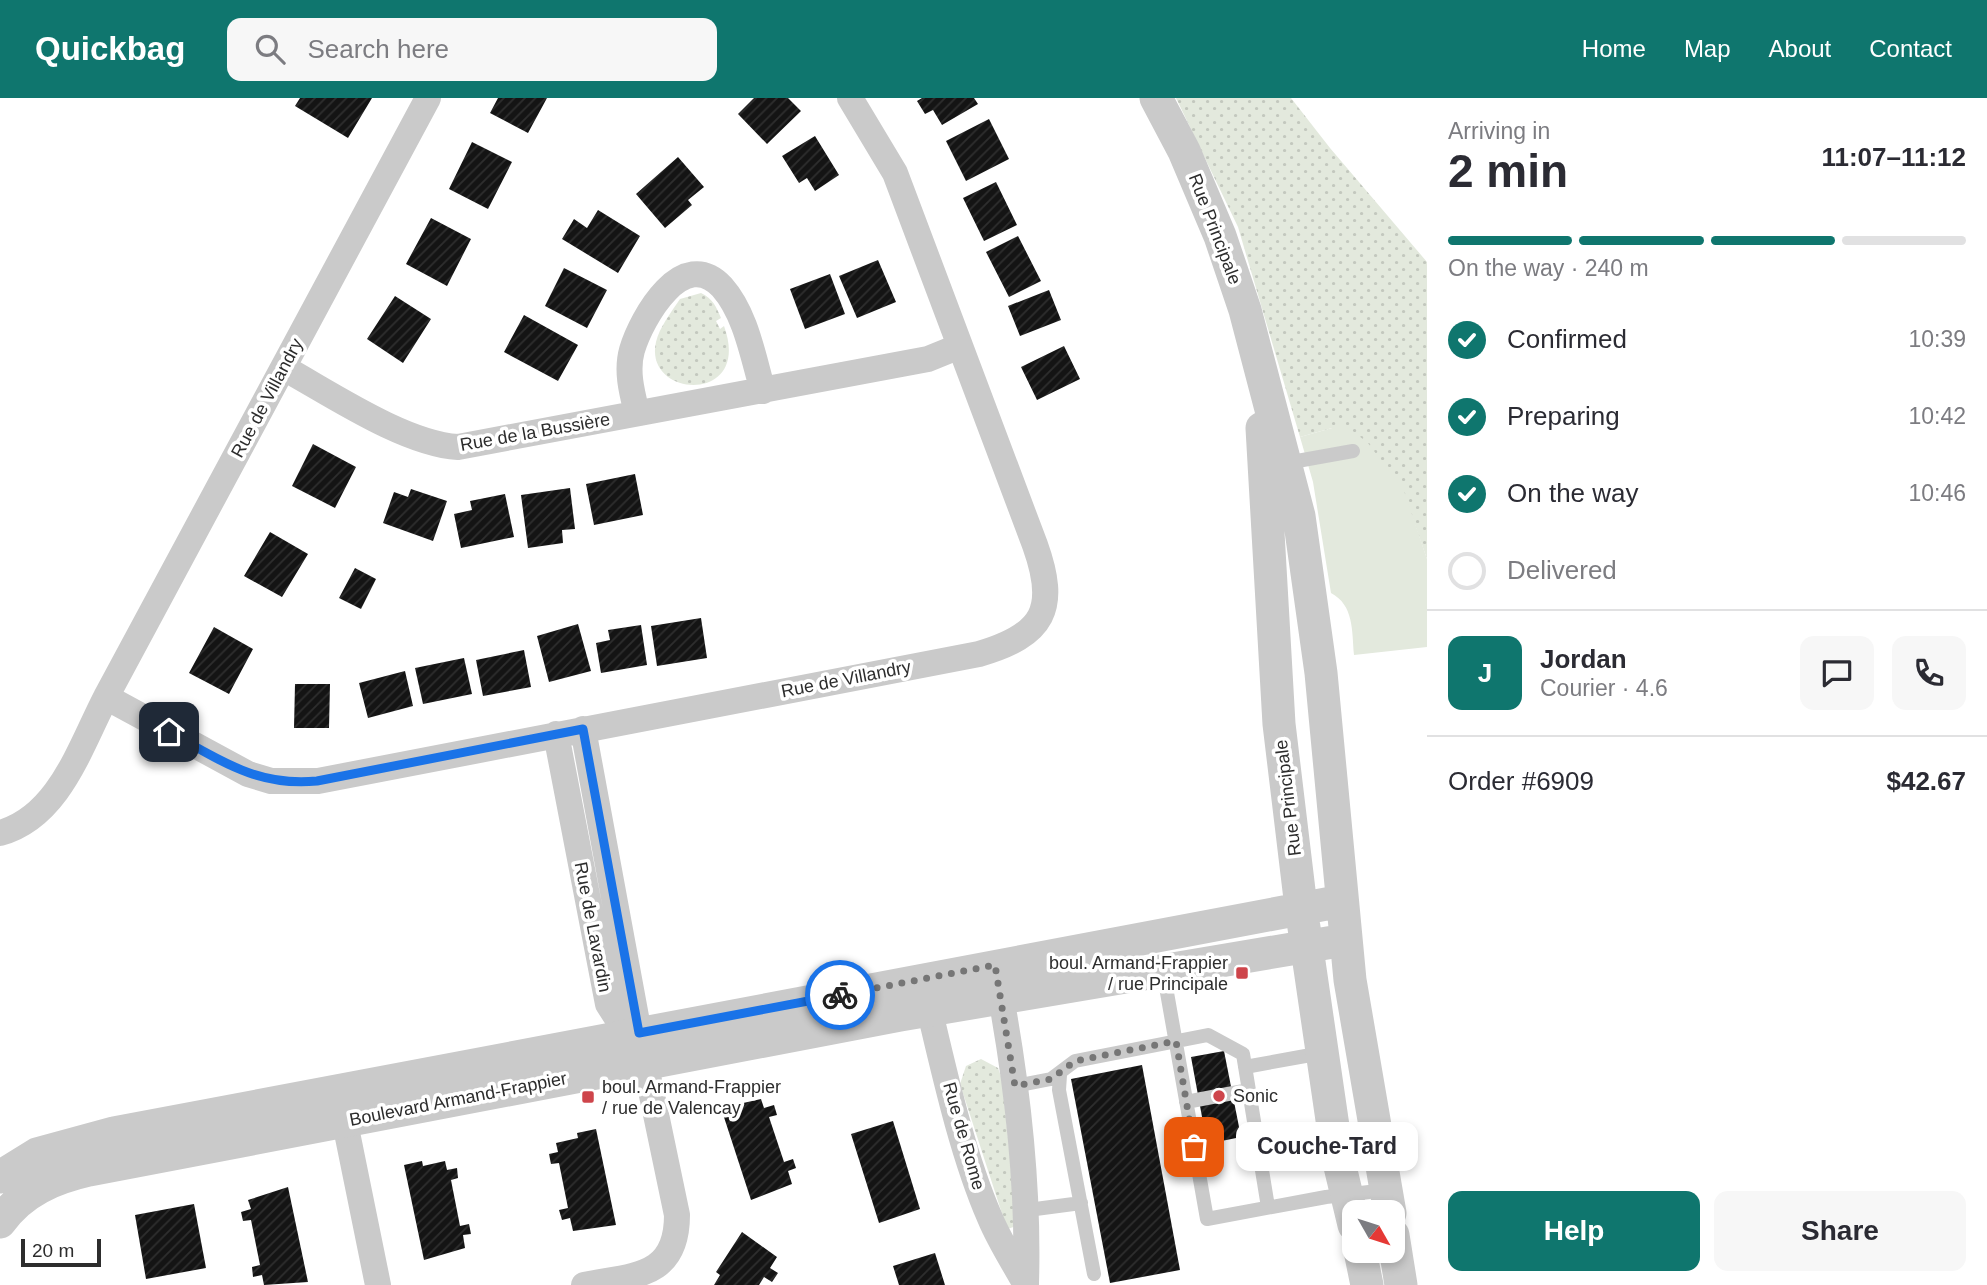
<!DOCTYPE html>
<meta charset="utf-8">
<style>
body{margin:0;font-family:Arial,sans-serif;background:#f7f7f7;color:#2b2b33;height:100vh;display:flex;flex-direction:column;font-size:26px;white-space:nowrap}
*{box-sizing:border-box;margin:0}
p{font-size:23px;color:#7c7c81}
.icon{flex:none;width:38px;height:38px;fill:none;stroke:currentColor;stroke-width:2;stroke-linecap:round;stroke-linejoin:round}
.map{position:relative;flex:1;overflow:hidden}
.sheet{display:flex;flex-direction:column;background:#fff;width:560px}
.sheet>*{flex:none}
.needle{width:46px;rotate:129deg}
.buttons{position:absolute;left:1342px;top:1102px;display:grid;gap:14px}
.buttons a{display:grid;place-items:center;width:63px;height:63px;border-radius:14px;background:#fff;box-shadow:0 4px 10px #0003;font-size:35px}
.scale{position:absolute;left:21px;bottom:18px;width:80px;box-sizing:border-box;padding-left:7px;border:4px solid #2d2d2d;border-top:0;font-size:19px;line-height:24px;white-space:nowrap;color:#2d2d2d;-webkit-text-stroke:5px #fff;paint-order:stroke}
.pin{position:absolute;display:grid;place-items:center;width:60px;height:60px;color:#fff;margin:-30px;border-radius:14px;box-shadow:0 4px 10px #0006}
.courier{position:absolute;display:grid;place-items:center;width:70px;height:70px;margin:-35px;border:5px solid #1a73e8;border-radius:50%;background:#fff;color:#222;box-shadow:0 2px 9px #0007}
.bubble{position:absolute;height:49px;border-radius:14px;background:#fff;box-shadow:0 4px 10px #0003;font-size:23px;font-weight:600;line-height:49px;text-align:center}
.summary em{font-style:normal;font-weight:600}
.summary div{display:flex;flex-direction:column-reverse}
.summary{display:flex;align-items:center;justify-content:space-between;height:119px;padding:0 21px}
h1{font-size:46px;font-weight:600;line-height:52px}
.bar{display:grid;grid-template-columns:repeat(4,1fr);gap:10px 7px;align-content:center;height:84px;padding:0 21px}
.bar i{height:9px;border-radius:5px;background:#e1e1e2}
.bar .selected{background:#0f766e}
.bar p{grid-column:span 4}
.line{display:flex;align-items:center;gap:18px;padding:0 21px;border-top:2px solid #e1e1e2}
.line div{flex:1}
.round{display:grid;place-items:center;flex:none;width:74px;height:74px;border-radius:14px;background:#f7f7f7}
ol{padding:0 21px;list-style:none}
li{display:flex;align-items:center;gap:21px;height:77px}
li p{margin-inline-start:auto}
li .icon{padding:7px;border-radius:50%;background:#0f766e;color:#fff;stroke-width:4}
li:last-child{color:#7c7c81}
li i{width:38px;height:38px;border:4px solid #e1e1e2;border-radius:50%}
.cta{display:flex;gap:14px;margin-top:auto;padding:14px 21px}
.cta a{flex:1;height:80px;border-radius:14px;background:#0f766e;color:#fff;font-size:28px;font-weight:600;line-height:80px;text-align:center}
.cta a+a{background:#f7f7f7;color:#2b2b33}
header{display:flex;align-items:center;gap:42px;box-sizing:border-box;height:98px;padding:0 35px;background:#0f766e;color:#fff}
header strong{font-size:33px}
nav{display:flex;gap:38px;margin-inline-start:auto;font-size:24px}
.search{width:490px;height:63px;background:#f7f7f7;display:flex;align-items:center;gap:18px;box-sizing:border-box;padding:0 24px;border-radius:14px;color:#7c7c81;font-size:26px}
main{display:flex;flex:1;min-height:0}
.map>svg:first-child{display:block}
.grass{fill:url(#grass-dots)}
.park{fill:#e3e9dd}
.building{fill:url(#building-hatch)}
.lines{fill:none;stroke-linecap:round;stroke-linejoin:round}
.service{stroke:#cacaca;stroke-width:14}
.minor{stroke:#cacaca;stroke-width:26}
.tertiary{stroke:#cacaca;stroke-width:33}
.done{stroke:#767676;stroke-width:7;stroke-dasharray:0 12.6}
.route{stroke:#1a73e8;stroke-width:9}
.poi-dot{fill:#ce454b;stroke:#fff;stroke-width:2.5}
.labels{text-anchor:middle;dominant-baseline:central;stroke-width:7;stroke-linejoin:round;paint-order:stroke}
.street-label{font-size:18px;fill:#2d2d2d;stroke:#fff}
.poi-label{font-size:18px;fill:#2d2d2d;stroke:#fff;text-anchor:start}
</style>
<header>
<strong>Quickbag</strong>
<div class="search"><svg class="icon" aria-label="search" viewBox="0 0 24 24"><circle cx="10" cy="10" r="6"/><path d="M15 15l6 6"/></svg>Search here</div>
<nav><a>Home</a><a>Map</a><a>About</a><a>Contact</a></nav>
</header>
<main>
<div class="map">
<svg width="1427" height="1187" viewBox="0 0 1427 1187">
<defs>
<pattern id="grass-dots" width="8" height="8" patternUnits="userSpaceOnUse" patternTransform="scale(1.75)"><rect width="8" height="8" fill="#e3e9dd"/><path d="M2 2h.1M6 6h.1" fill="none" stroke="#c3c8be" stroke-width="1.8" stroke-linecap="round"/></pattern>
<pattern id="building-hatch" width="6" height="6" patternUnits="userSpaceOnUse" patternTransform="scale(1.75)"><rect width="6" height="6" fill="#141414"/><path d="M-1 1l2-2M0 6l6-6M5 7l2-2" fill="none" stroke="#2e2e2e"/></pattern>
</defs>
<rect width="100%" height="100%" fill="#fff"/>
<path class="grass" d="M1176,0H1291L1330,50L1427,164V461L1403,393L1332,330L1300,339L1238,129Z
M701,195C713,201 716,208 721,220L716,223L720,231L724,228C753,307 643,301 656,244C659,230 672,213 680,201Z
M981,961L998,970L1002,981L1017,1128L1007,1131L960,986L966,968Z"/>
<path class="park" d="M1332,330L1350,331L1368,345L1404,393L1427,461V549L1354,557C1352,533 1354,507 1331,495L1313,384L1300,339Z"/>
<path class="building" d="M300,0H372L348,40L295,8Z
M498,0H547L528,35L490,15Z
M754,0H788L801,13L767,46L738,16Z
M922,0H974L978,6L942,27L933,12L925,16L917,3Z
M989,21L1009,61L966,83L946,43Z
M815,38L839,77L815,93L807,80L799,85L782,58Z
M472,44L512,64L488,111L449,91Z
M678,59L704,89L688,102L692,107L665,130L636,96Z
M996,84L1017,127L984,143L963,100Z
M598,112L640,138L618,175L562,141L574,121L587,130Z
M431,120L471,141L447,188L406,166Z
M1018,138L1041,183L1009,199L986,154Z
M878,162L896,204L857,220L839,178Z
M564,170L607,192L587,230L545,208Z
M830,176L845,216L805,231L790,191Z
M1049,192L1061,222L1020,238L1008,208Z
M395,198L431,221L403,265L367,241Z
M524,217L578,247L558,283L504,254Z
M1064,248L1080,281L1037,302L1021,269Z
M313,346L356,369L335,410L292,388Z
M635,376L643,417L594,427L586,386Z
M570,390L575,431L562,432L563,445L528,450L521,397Z
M411,391L447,403L433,443L383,425L394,394L408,399Z
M505,396L514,439L461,450L454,416L472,412L470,403Z
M270,434L308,456L282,499L244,478Z
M355,470L376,481L361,511L339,500Z
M701,520L707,560L657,568L651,528Z
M578,526L591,573L549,584L537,538Z
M641,527L647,567L601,575L596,545L610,542L608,532Z
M214,529L253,551L229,596L189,575Z
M524,552L531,589L483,598L476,562Z
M464,560L472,596L423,606L415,570Z
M405,573L413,608L368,620L359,585Z
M295,586H330L329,630H294Z
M1224,953L1241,1039L1207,1046L1191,959Z
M1142,967L1180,1172L1110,1185L1071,981Z
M761,1001L764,1010L774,1007L777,1017L769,1019L784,1064L793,1061L796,1070L788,1073L792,1086L751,1102L721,1010Z
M893,1023L920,1111L879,1125L851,1036Z
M596,1031L616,1127L573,1133L570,1120L562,1122L559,1112L568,1110L559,1065L551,1066L549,1056L558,1054L556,1045L578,1040L577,1035Z
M422,1063L423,1068L445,1063L447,1072L457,1070L458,1080L451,1082L460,1128L469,1126L471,1136L463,1137L465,1150L424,1162L404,1067Z
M288,1089L308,1184L264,1187L262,1177L253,1179L252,1169L260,1167L251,1122L243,1123L241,1114L251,1111L248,1102Z
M194,1106L206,1170L146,1181L135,1117Z
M742,1134L777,1159L770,1170L778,1175L772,1184L764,1179L759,1187H714L720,1177L716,1174Z
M935,1155L945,1187H899L893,1168Z"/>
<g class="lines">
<path class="service" d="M1286,365L1353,353
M1163,872L1207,1121L1326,1099L1386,1092
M1245,969L1322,955
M1060,977L1059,992L1094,1176
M1015,988L1051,981L1075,963L1208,937L1243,956L1268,1109
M1186,1004L1249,992
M1028,1112L1081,1105"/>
<path class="minor" d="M428,0L106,599L248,676L271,683H318L979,556C1044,537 1058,511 1035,447L895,75L850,0
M284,270C331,296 405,346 458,349L928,261L960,248
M637,315C632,295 626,273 632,252C642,219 683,147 722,189C746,216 753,259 763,293
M583,631L639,935L677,1117C677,1180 634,1177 584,1187
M556,636L608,906L636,950
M0,735C59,719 80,649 106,599
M998,883C1017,983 1029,1083 1026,1185
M925,893C942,964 961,1054 990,1120C1000,1144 1014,1165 1026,1187
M341,1005L378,1187"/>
<path class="tertiary" d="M1156,0L1184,53L1220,138L1245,212L1299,418L1321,575L1350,882L1390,1115
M1262,330L1279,626L1301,809L1337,1056L1354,1127
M0,1079L37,1056L114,1035L1342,803
M0,1124C22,1093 54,1080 89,1072L900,917L1345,842
M1393,1137L1401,1187
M1360,1153L1367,1187"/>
</g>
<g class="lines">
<path class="done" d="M840,897L995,867L1015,988L1051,981L1075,963L1176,943L1194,1049"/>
<path class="route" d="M169,634C220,662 257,689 317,683L583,631L639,935L840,897"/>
</g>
<g class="poi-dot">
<rect x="1235" y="868" width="14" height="14" rx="3.5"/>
<circle cx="1219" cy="998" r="7"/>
<rect x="581" y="992" width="14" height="14" rx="3.5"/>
</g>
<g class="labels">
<g class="street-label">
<text transform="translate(1215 131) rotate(69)">Rue Principale</text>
<text transform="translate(267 300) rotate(-62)">Rue de Villandry</text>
<text transform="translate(535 334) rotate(-10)">Rue de la Bussière</text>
<text transform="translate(846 581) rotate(-11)">Rue de Villandry</text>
<text transform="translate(1288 700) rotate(-97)">Rue Principale</text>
<text transform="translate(593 829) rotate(79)">Rue de Lavardin</text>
<text transform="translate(458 1001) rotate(-11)">Boulevard Armand-Frappier</text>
<text transform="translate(964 1038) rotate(74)">Rue de Rome</text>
</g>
<g class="poi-label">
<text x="1228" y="865" text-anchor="end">boul. Armand-Frappier<tspan x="1228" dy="21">/ rue Principale</tspan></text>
<text x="602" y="989">boul. Armand-Frappier<tspan x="602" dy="21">/ rue de Valencay</tspan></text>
<text x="1233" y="998">Sonic</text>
</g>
</g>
</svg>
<div class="buttons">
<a><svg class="needle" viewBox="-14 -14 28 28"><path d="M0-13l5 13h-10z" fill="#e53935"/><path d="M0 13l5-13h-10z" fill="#7c7c81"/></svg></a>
</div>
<div class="scale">20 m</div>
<div class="pin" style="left:1194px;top:1049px;background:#ea580c"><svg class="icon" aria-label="bag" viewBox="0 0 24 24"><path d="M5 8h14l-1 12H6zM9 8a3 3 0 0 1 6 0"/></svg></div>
<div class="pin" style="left:169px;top:634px;background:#1f2937"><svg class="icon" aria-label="home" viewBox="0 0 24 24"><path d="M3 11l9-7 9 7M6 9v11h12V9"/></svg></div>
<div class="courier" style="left:840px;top:897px"><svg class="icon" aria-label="bike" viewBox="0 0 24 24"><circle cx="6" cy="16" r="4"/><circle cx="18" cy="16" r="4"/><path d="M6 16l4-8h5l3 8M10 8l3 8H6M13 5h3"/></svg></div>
<div class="bubble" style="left:1236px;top:1024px;width:182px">Couche-Tard</div>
</div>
<section class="sheet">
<div class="summary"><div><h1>2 min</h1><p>Arriving in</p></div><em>11:07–11:12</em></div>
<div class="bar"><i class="selected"></i><i class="selected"></i><i class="selected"></i><i></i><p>On the way · 240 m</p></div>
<ol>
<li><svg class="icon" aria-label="check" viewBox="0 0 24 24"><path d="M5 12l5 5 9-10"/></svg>Confirmed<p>10:39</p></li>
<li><svg class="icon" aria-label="check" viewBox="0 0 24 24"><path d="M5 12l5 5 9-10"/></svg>Preparing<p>10:42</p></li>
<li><svg class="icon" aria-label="check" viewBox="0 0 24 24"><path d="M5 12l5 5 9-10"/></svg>On the way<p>10:46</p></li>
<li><i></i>Delivered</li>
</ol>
<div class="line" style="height:126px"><b class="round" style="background:#0f766e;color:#fff">J</b><div><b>Jordan</b><p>Courier · 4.6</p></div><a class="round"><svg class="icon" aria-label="chat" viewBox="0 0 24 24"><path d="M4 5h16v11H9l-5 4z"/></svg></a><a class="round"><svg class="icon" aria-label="phone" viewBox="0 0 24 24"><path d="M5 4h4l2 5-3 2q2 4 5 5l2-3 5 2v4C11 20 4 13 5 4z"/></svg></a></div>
<div class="line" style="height:91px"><div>Order #6909</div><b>$42.67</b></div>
<div class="cta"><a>Help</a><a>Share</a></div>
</section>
</main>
